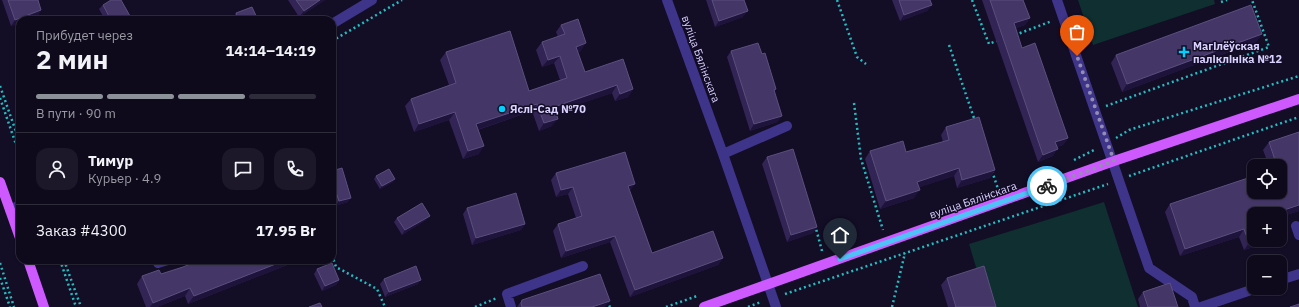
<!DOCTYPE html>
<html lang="ru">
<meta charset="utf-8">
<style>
body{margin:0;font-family:"IBM Plex Sans",sans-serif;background:#1c1829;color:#f1f3f6;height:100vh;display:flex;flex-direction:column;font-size:15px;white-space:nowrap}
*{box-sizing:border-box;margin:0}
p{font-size:13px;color:#9b9aa3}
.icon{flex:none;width:22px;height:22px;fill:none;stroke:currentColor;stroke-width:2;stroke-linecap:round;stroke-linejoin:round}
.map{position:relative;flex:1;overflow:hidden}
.sheet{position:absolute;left:16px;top:16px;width:320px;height:248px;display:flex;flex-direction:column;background:#0e0a1c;border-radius:12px;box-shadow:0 1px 3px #0004,0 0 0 1px #2e2b3b}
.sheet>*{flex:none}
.tools{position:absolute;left:1247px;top:159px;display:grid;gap:8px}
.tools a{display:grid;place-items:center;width:40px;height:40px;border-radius:8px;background:#0e0a1c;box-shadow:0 1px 3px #0004,0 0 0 1px #2e2b3b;font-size:20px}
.pin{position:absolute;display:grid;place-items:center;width:34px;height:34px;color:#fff;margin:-41px -17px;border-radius:50% 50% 50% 0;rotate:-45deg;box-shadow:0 0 4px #0007}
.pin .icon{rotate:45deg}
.courier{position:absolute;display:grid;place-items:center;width:40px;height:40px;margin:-20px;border:3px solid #4fc3f7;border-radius:50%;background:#fff;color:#222;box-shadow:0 1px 5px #0007}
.summary em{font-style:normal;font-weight:700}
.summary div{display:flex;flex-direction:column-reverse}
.summary{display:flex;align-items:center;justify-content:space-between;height:68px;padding:0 20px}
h1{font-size:26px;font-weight:700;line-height:30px}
.bar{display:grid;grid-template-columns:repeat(4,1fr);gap:6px 4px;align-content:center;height:48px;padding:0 20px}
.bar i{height:5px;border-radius:3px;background:#2e2b3b}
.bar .on{background:#8c9099}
.bar p{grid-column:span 4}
.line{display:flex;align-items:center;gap:10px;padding:0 20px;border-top:1px solid #2e2b3b}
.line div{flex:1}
.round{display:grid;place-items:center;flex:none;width:42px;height:42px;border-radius:12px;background:#1c1829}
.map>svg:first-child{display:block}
.green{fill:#0f2f30}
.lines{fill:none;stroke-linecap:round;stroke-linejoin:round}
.path{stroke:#25bdc0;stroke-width:2.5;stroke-dasharray:2 3;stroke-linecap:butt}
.minor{stroke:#3e3489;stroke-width:10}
.major{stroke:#cd59ff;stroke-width:10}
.wall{fill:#322455}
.shaded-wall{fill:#1e133a}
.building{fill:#443767;stroke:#5b4f7f}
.done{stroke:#948db3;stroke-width:4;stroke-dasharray:0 7.2}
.route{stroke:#4fc3f7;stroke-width:5}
.poi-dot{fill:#00d0fd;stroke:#130d26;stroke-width:1.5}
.labels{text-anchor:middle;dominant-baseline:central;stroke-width:3;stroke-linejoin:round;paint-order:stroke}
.poi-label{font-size:11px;font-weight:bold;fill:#dad2ff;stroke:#130d26;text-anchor:start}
.street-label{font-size:11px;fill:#dad2ff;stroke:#130d26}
</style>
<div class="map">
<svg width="1299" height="307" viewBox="0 0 1299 307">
<rect width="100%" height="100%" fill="#130d26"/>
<path class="green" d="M1078,0H1214L1215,4L1093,45Z
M1104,202L1138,307H988L969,244Z"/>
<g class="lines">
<path class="path" d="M837,0L857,57L866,64
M972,0L989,44L999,40
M1221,2L1227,0
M1015,35L1052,21
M332,41L402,0
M949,45L975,121
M0,86L20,143
M0,98L20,156
M854,103L861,159L883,230
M1106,106L1269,47L1252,0
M1116,138L1129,130L1299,76
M1074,160L1096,149
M992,171L998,189
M1129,176L1299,117
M815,225L822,251
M332,255L336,267L377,289L385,307
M60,260L76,307
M64,260L81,307
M0,263L14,307
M0,278L10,307
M785,294L1108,184
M607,301L610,307
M475,307L497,298
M666,307L697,296
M748,307L761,302
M892,307L905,253"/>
<path class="minor" d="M667,0L723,154L776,307
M1057,0L1149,268L1192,297L1195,307
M332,24L372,0
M723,154L787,126
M10,210L20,205
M1296,226L1299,235
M158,263L168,260
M1280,280L1299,274
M511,307L507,294L583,266
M1201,307L1257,288"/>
<path class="major" d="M0,182L20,238
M28,260L44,307
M704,307L1114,161L1299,99"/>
</g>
<path class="wall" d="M2,0H38L41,10L37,17L20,20V23L11,26Z
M288,0H325L299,17Z
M706,0H744L743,17L715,27Z
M892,0H930L932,5L927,11L900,21Z
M982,0H1023L1030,18L1025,25L1016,28L1022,48L1068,138L1063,145L1057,147L1053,156L1038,162Z
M103,5L130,16L128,20H105L99,9Z
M236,13L258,20H233V18Z
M561,25L581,51L578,52L585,72L633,89L628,97L615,101L612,93L555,112L552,126L539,131L532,111L478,130L479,154L463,159L449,120L414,132L405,106L411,99L449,85L440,60L446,52L529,91L560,80L554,63L542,67L536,50L542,42L558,37L556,32Z
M1262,34L1256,42L1122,92L1111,63L1116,55Z
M731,51L762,54L776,89L774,92L782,116L777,122L750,131L727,57Z
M946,127L995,170L990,178L957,188L954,176L919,187L914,198L880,209L865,159L870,151L906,152L943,142L941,135Z
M1299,132V211L1280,217V214H1254V240H1264L1260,245L1244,250L1239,237L1180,256L1165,212L1170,204L1254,176V192H1280V166H1269L1263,150L1269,142Z
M767,157L817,227L813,233L787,242L762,164Z
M332,171L348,202L335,206L332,195Z
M556,173L630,191L652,253L723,258L718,265L630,297L610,242L561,258L553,231L558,224L576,218L568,194L556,197L551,180Z
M376,176L393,182L380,189L374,179Z
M467,208L525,224L521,230L472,245L463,214Z
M397,218L426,220L402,235L394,222Z
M200,260H293L290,264L188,304L185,296L157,307H146L137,284L142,276L161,274L183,267Z
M317,269L339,280L336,285L322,291L314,274Z
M947,278L996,307H948L941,285Z
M384,279L418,284L385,297L380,284Z
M1143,292L1178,307H1140L1138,299Z
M522,300L605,307H517Z"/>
<path class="shaded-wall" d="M320,0H325L299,17L304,11Z
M932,5L927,11L900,21L904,15Z
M41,10L37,17L28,20H20V23L11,26L15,20Z
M748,11L743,17L715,27L719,21Z
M130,16L128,20H123Z
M1030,18L1025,25L1009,30L1014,23Z
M1262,34L1256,42L1122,92L1127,84Z
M586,43L581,51L571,54L576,47Z
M560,56L554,63L542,67L548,60Z
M617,85L612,93L548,115L554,107Z
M633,89L628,97L615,101L620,94Z
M537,104L532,111L471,132L476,124Z
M455,112L449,120L414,132L419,124Z
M782,116L777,122L750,131L754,124Z
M558,119L552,126L539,131L544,123Z
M1068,138L1063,145L1050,149L1055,142Z
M484,146L479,154L463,159L468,151Z
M1058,149L1053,156L1038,162L1043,155Z
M959,168L954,176L912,190L917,182Z
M995,170L990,178L957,188L962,180Z
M395,179L393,182L380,189L382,186Z
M635,184L630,191L623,193L628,186Z
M573,187L568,194L556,197L561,190Z
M920,190L914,198L880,209L886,201Z
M351,198L348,202L335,206L339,201Z
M1299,205V211L1280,217V214H1272Z
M430,216L426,220L402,235L405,230Z
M525,224L521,230L472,245L476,238Z
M817,227L813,233L787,242L791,235Z
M1244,229L1239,237L1180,256L1185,249Z
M615,236L610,242L561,258L566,251Z
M1258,240H1264L1260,245L1244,250L1249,243Z
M723,258L718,265L630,297L635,290Z
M104,260H111L102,263Z
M286,260H293L290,264L188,304L194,296Z
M339,280L336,285L322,291L325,286Z
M421,280L418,284L385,297L389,292Z
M190,288L185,296L157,307H150L153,303Z
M610,301L605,307H592Z"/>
<path class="building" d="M8,0H38L41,10L15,20Z
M111,0H121L130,16L123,20H111L103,5Z
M296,0H320L304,11Z
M712,0H744L748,11L719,21Z
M899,0H930L932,5L904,15Z
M990,0H1023L1030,18L1014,23L1022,48L1035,43L1068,138L1055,142L1058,149L1043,155Z
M1251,5L1262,34L1127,84L1116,55Z
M252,7L258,20H239L236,13Z
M578,19L586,43L576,47L585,72L623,59L633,89L620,94L617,85L554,107L558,119L544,123L537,104L476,124L484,146L468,151L455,112L419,124L411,99L456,83L446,52L510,31L529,91L567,78L560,56L548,60L542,42L565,34L561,25Z
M758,43L762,54L765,53L776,89L774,90L782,116L754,124L731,51Z
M979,117L995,170L962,180L959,168L917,182L920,190L886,201L870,151L903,141L906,152L949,140L946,127Z
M1299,132V205L1272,214H1254V240H1258L1249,243L1244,229L1185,249L1170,204L1254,176V192H1280V166H1277L1269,142Z
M793,149L817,227L791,235L767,157Z
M625,152L635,184L628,186L652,253L713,231L723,258L635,290L615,236L566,251L558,224L582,216L573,187L561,190L556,173Z
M342,168L351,198L339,201L332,180V171Z
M389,169L395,179L382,186L376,176Z
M516,193L525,224L476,238L467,208Z
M422,203L430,216L405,230L397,218Z
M200,260H286L194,296L190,288L153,303L142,276L159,270L161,274L183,267Z
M332,263L339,280L325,286L317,269Z
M416,266L421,280L389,292L384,279Z
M984,266L996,307H955H956L947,278Z
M600,274L610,301L592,307H522L521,303L522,300Z
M1170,283L1178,307H1148L1143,292Z
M320,303L322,307H309Z
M1299,304V307H1290Z"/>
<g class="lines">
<path class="done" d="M1047,186L1114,161L1077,56"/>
<path class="route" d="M840,259L1047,186"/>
</g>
<g class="poi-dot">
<path d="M1182 46h4v4h4v4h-4v4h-4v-4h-4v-4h4z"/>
<circle cx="502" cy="109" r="4"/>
</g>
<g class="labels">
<g class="poi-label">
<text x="1193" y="46">Магілёўская<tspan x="1193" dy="13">паліклініка №12</tspan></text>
<text x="510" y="109">Яслі-Сад №70</text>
</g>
<g class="street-label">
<text transform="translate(701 59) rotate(70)">вуліца Бялінскага</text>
<text transform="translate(973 200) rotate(-19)">вуліца Бялінскага</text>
</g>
</g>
</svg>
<div class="tools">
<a><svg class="icon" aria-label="locate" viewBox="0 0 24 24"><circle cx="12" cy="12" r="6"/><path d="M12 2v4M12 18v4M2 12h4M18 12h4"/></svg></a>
<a>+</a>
<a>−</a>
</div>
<div class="pin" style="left:1077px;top:56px;background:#ea580c"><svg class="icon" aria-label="bag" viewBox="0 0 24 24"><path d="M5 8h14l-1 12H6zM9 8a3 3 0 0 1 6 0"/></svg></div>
<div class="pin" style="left:840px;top:259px;background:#1f2937"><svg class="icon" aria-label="home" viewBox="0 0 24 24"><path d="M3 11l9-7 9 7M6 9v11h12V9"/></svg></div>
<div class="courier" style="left:1047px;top:186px"><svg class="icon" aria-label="bike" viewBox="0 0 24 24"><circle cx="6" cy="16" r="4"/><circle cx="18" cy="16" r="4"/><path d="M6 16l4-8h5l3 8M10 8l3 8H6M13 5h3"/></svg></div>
<section class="sheet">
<div class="summary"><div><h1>2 мин</h1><p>Прибудет через</p></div><em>14:14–14:19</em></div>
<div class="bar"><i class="on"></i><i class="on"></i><i class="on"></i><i></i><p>В пути · 90 m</p></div>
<div class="line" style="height:72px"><a class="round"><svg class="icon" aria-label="person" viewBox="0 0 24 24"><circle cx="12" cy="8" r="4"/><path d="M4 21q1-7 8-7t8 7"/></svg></a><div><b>Тимур</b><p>Курьер · 4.9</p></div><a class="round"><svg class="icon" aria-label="chat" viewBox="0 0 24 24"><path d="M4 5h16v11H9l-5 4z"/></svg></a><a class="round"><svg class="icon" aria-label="phone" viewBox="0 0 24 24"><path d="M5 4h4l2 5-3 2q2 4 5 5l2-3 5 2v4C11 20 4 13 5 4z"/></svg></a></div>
<div class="line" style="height:52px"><div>Заказ #4300</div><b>17.95 Br</b></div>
</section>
</div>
